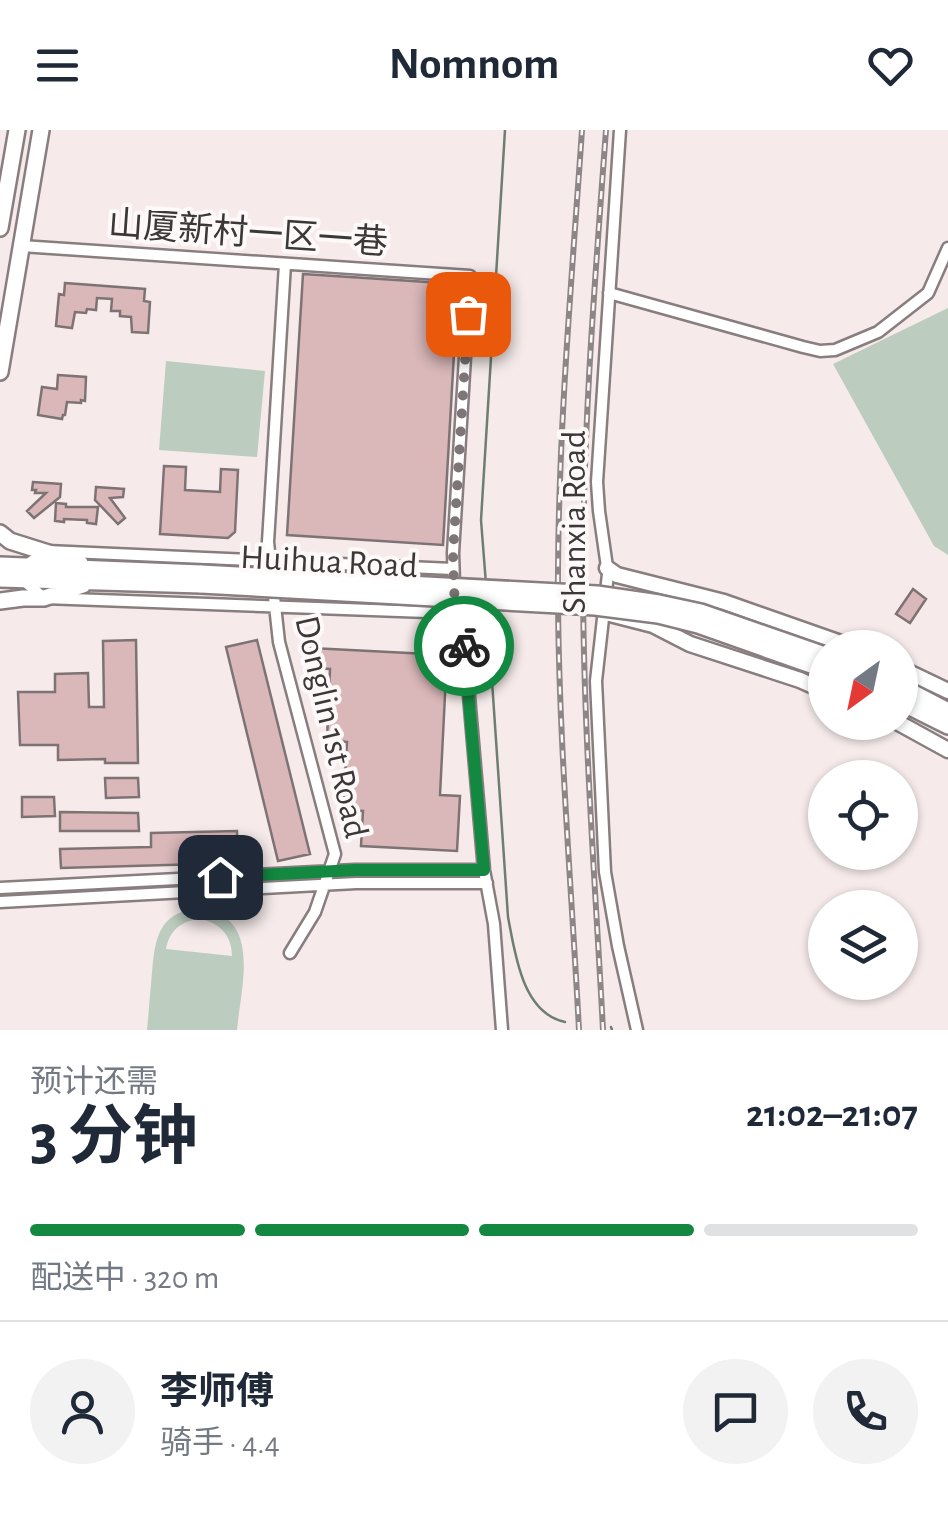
<!DOCTYPE html>
<html lang="zh">
<meta charset="utf-8">
<style>
body{margin:0;font-family:"Alegreya Sans","Noto Sans SC",sans-serif;background:#f2f2f3;color:#1f2937;height:100vh;display:flex;flex-direction:column;font-size:38px;white-space:nowrap}
*{box-sizing:border-box;margin:0}
p{font-size:32px;color:#747a83}
.icon{flex:none;width:55px;height:55px;fill:none;stroke:currentColor;stroke-width:2;stroke-linecap:round;stroke-linejoin:round}
.map{position:relative;height:900px;overflow:hidden}
.panel{display:flex;flex-direction:column;background:#fff;flex:1}
.panel>*{flex:none}
.needle{width:65px;rotate:213deg}
.buttons{position:absolute;left:808px;top:500px;display:grid;gap:20px}
.buttons a{display:grid;place-items:center;width:110px;height:110px;border-radius:50%;background:#fff;box-shadow:0 2px 8px #0004;font-size:50px}
.pin{position:absolute;display:grid;place-items:center;width:85px;height:85px;color:#fff;margin:-42px;border-radius:20px;box-shadow:0 5px 15px #0006}
.courier{position:absolute;display:grid;place-items:center;width:100px;height:100px;margin:-50px;border:8px solid #138841;border-radius:50%;background:#fff;color:#222;box-shadow:0 2px 12px #0007}
.head em{font-style:normal;font-weight:700}
.head div{display:flex;flex-direction:column-reverse}
.head{display:flex;align-items:center;justify-content:space-between;height:170px;padding:0 30px}
h1{font-size:65px;font-weight:700;line-height:75px}
.bar{display:grid;grid-template-columns:repeat(4,1fr);gap:15px 10px;align-content:center;height:120px;padding:0 30px}
.bar i{height:12px;border-radius:8px;background:#e0e1e3}
.bar .current{background:#138841}
.bar p{grid-column:span 4}
.line{display:flex;align-items:center;gap:25px;padding:0 30px;border-top:2px solid #e0e1e3}
.line div{flex:1}
.round{display:grid;place-items:center;flex:none;width:105px;height:105px;border-radius:52px;background:#f2f2f3}
header{display:flex;justify-content:space-between;align-items:center;height:130px;padding:0 30px;background:#fff;font-size:45px;font-weight:700}
.map>svg:first-child{display:block}
.green{fill:#bccdbf;fill-rule:evenodd}
.lines{fill:none;stroke-linecap:round;stroke-linejoin:round}
.stream{stroke:#6e7e70;stroke-width:2.5}
.building{fill:#dab7b9;stroke:#7e7374;stroke-width:2.5}
.minor-casing{stroke:#897e7f;stroke-width:15}
.tertiary-casing{stroke:#897e7f;stroke-width:19}
.secondary-casing{stroke:#897e7f;stroke-width:20}
.minor{stroke:#fff;stroke-width:10}
.tertiary{stroke:#fff;stroke-width:14}
.secondary{stroke:#fff;stroke-width:15}
.rail-casing{stroke:#8e8686;stroke-width:6}
.rail{stroke:#fef9f9;stroke-width:2.5;stroke-dasharray:8;stroke-linecap:butt}
.secondary-bridge-casing{stroke:#897e7f;stroke-width:20;stroke-linecap:butt}
.secondary-bridge{stroke:#fff;stroke-width:15}
.done{stroke:#7e7676;stroke-width:10;stroke-dasharray:0 18}
.route{stroke:#138841;stroke-width:12}
.labels{text-anchor:middle;dominant-baseline:central;stroke-width:8;stroke-linejoin:round;paint-order:stroke}
.street-label{font-size:35px;fill:#3d3838;stroke:#fef9f9}
</style>
<header><svg class="icon" aria-label="menu" viewBox="0 0 24 24"><path d="M4 6h16M4 12h16M4 18h16"/></svg>Nomnom<svg class="icon" aria-label="heart" viewBox="0 0 24 24"><path d="M12 20l-8-8c-3-5 5-10 8-4 3-6 11-1 8 4z"/></svg></header>
<div class="map">
<svg width="948" height="900" viewBox="0 0 948 900">
<rect width="100%" height="100%" fill="#f6eaea"/>
<path class="green" d="M948,178V425L934,416L833,234Z
M166,231L265,241L257,327L159,320Z
M198,778C263,785 241,855 237,900H147C149,881 150,862 152,843C155,809 158,783 198,778ZM199,789C219,792 232,805 232,826L166,819C169,801 181,791 199,789Z"/>
<g class="lines">
<path class="stream" d="M486,454L481,390L505,0
M487,477L508,787C515,823 522,883 565,892
M611,897L612,900"/>
</g>
<path class="building" d="M303,144L458,154L443,415L287,405Z
M65,153L145,159L144,171L150,172L148,203L132,202L131,187L120,186V181H111L112,169L97,168L96,180L87,179L86,183L75,182L72,198L56,196L59,164L64,165Z
M58,245L86,247L85,271L81,270V273L67,272L65,285H63L62,289L38,285L42,257L57,259Z
M164,336L186,337L185,360L220,362L221,339L238,340L235,402L228,408L160,404Z
M33,352L61,354L60,367L34,388L27,381L46,363H35L36,360H32Z
M96,357L124,359L123,367L110,368L125,388L118,394L95,370Z
M56,373L66,374V377H98L96,394L87,393V390L64,389V392L55,391Z
M913,459L926,469L910,493L896,484Z
M136,510L138,633H105V629L58,630V615H20L18,562H55V544L88,543L89,577H104L103,511Z
M257,510L310,724L278,731L226,517Z
M311,518L447,525L440,665L460,666L457,721L361,716L363,681L343,680L347,612L327,609L330,539L310,538Z
M105,648H138L139,667L106,668Z
M22,667H54L55,686L22,687Z
M60,682L138,683L139,701H60Z
M237,701L238,733L61,738L60,719L151,717V703Z"/>
<g class="lines">
<g class="minor-casing">
<path id="minor" d="M620,0L597,352L599,381L608,444L596,551L605,742L618,816L637,900
M21,116L470,146L453,423L455,483L464,508L484,740L494,794L502,900
M285,134L268,412L279,512L335,724L315,782L290,823
M609,163L803,217L820,221L835,220L878,202L928,163L948,118
M25,436L47,421L453,439
M23,450L44,468L455,483
M0,758L355,740H484
M0,772L356,753H487"/>
</g>
<g class="tertiary-casing">
<path id="tertiary" d="M607,438L617,445L724,472L855,518
M610,484L653,495L690,514L800,550L825,561
M900,538L948,561
M897,592L948,620"/>
</g>
<g class="secondary-casing">
<path id="secondary" d="M0,98L17,0
M0,242L41,0
M0,403L10,411L80,433
M0,435L201,443
M0,449L201,455
M0,471L23,468H44L83,455
M900,556L948,581
M900,572L948,596"/>
</g>
<use href="#minor" class="minor"/>
<use href="#tertiary" class="tertiary"/>
<use href="#secondary" class="secondary"/>
<g class="rail-casing">
<path id="rail" d="M579,900C571,747 557,592 558,439C559,292 572,146 582,0
M603,900C595,749 583,597 583,446C583,297 595,149 606,0"/>
</g>
<use href="#rail" class="rail"/>
<g class="secondary-bridge-casing">
<path id="secondary-bridge" d="M201,443L597,464L659,473L701,482L825,525
M201,455L595,477L658,485L698,495L825,540"/>
</g>
<use href="#secondary-bridge" class="secondary-bridge"/>
</g>
<g class="lines">
<path class="done" d="M464,516L455,483L453,424L468,184"/>
<path class="route" d="M220,747L355,740H484L464,516"/>
</g>
<g class="labels">
<g class="street-label">
<text transform="translate(248 104) rotate(4)">山厦新村一区一巷</text>
<text transform="translate(574 392) rotate(-90)">Shanxia Road</text>
<text transform="translate(329 432) rotate(3)">Huihua Road</text>
<text transform="translate(331 597) rotate(77)">Donglin 1st Road</text>
</g>
</g>
</svg>
<div class="buttons">
<a><svg class="needle" viewBox="-14 -14 28 28"><path d="M0-13l5 13h-10z" fill="#e53935"/><path d="M0 13l5-13h-10z" fill="#747a83"/></svg></a>
<a><svg class="icon" aria-label="locate" viewBox="0 0 24 24"><circle cx="12" cy="12" r="6"/><path d="M12 2v4M12 18v4M2 12h4M18 12h4"/></svg></a>
<a><svg class="icon" aria-label="layers" viewBox="0 0 24 24"><path d="M12 4l9 5-9 5-9-5zM3 14l9 5 9-5"/></svg></a>
</div>
<div class="pin" style="left:468px;top:184px;background:#ea580c"><svg class="icon" aria-label="bag" viewBox="0 0 24 24"><path d="M5 8h14l-1 12H6zM9 8a3 3 0 0 1 6 0"/></svg></div>
<div class="pin" style="left:220px;top:747px;background:#1f2937"><svg class="icon" aria-label="home" viewBox="0 0 24 24"><path d="M3 11l9-7 9 7M6 9v11h12V9"/></svg></div>
<div class="courier" style="left:464px;top:516px"><svg class="icon" aria-label="bike" viewBox="0 0 24 24"><circle cx="6" cy="16" r="4"/><circle cx="18" cy="16" r="4"/><path d="M6 16l4-8h5l3 8M10 8l3 8H6M13 5h3"/></svg></div>
</div>
<section class="panel">
<div class="head"><div><h1>3 分钟</h1><p>预计还需</p></div><em>21:02–21:07</em></div>
<div class="bar"><i class="current"></i><i class="current"></i><i class="current"></i><i></i><p>配送中 · 320 m</p></div>
<div class="line" style="height:180px"><a class="round"><svg class="icon" aria-label="person" viewBox="0 0 24 24"><circle cx="12" cy="8" r="4"/><path d="M4 21q1-7 8-7t8 7"/></svg></a><div><b>李师傅</b><p>骑手 · 4.4</p></div><a class="round"><svg class="icon" aria-label="chat" viewBox="0 0 24 24"><path d="M4 5h16v11H9l-5 4z"/></svg></a><a class="round"><svg class="icon" aria-label="phone" viewBox="0 0 24 24"><path d="M5 4h4l2 5-3 2q2 4 5 5l2-3 5 2v4C11 20 4 13 5 4z"/></svg></a></div>
</section>
